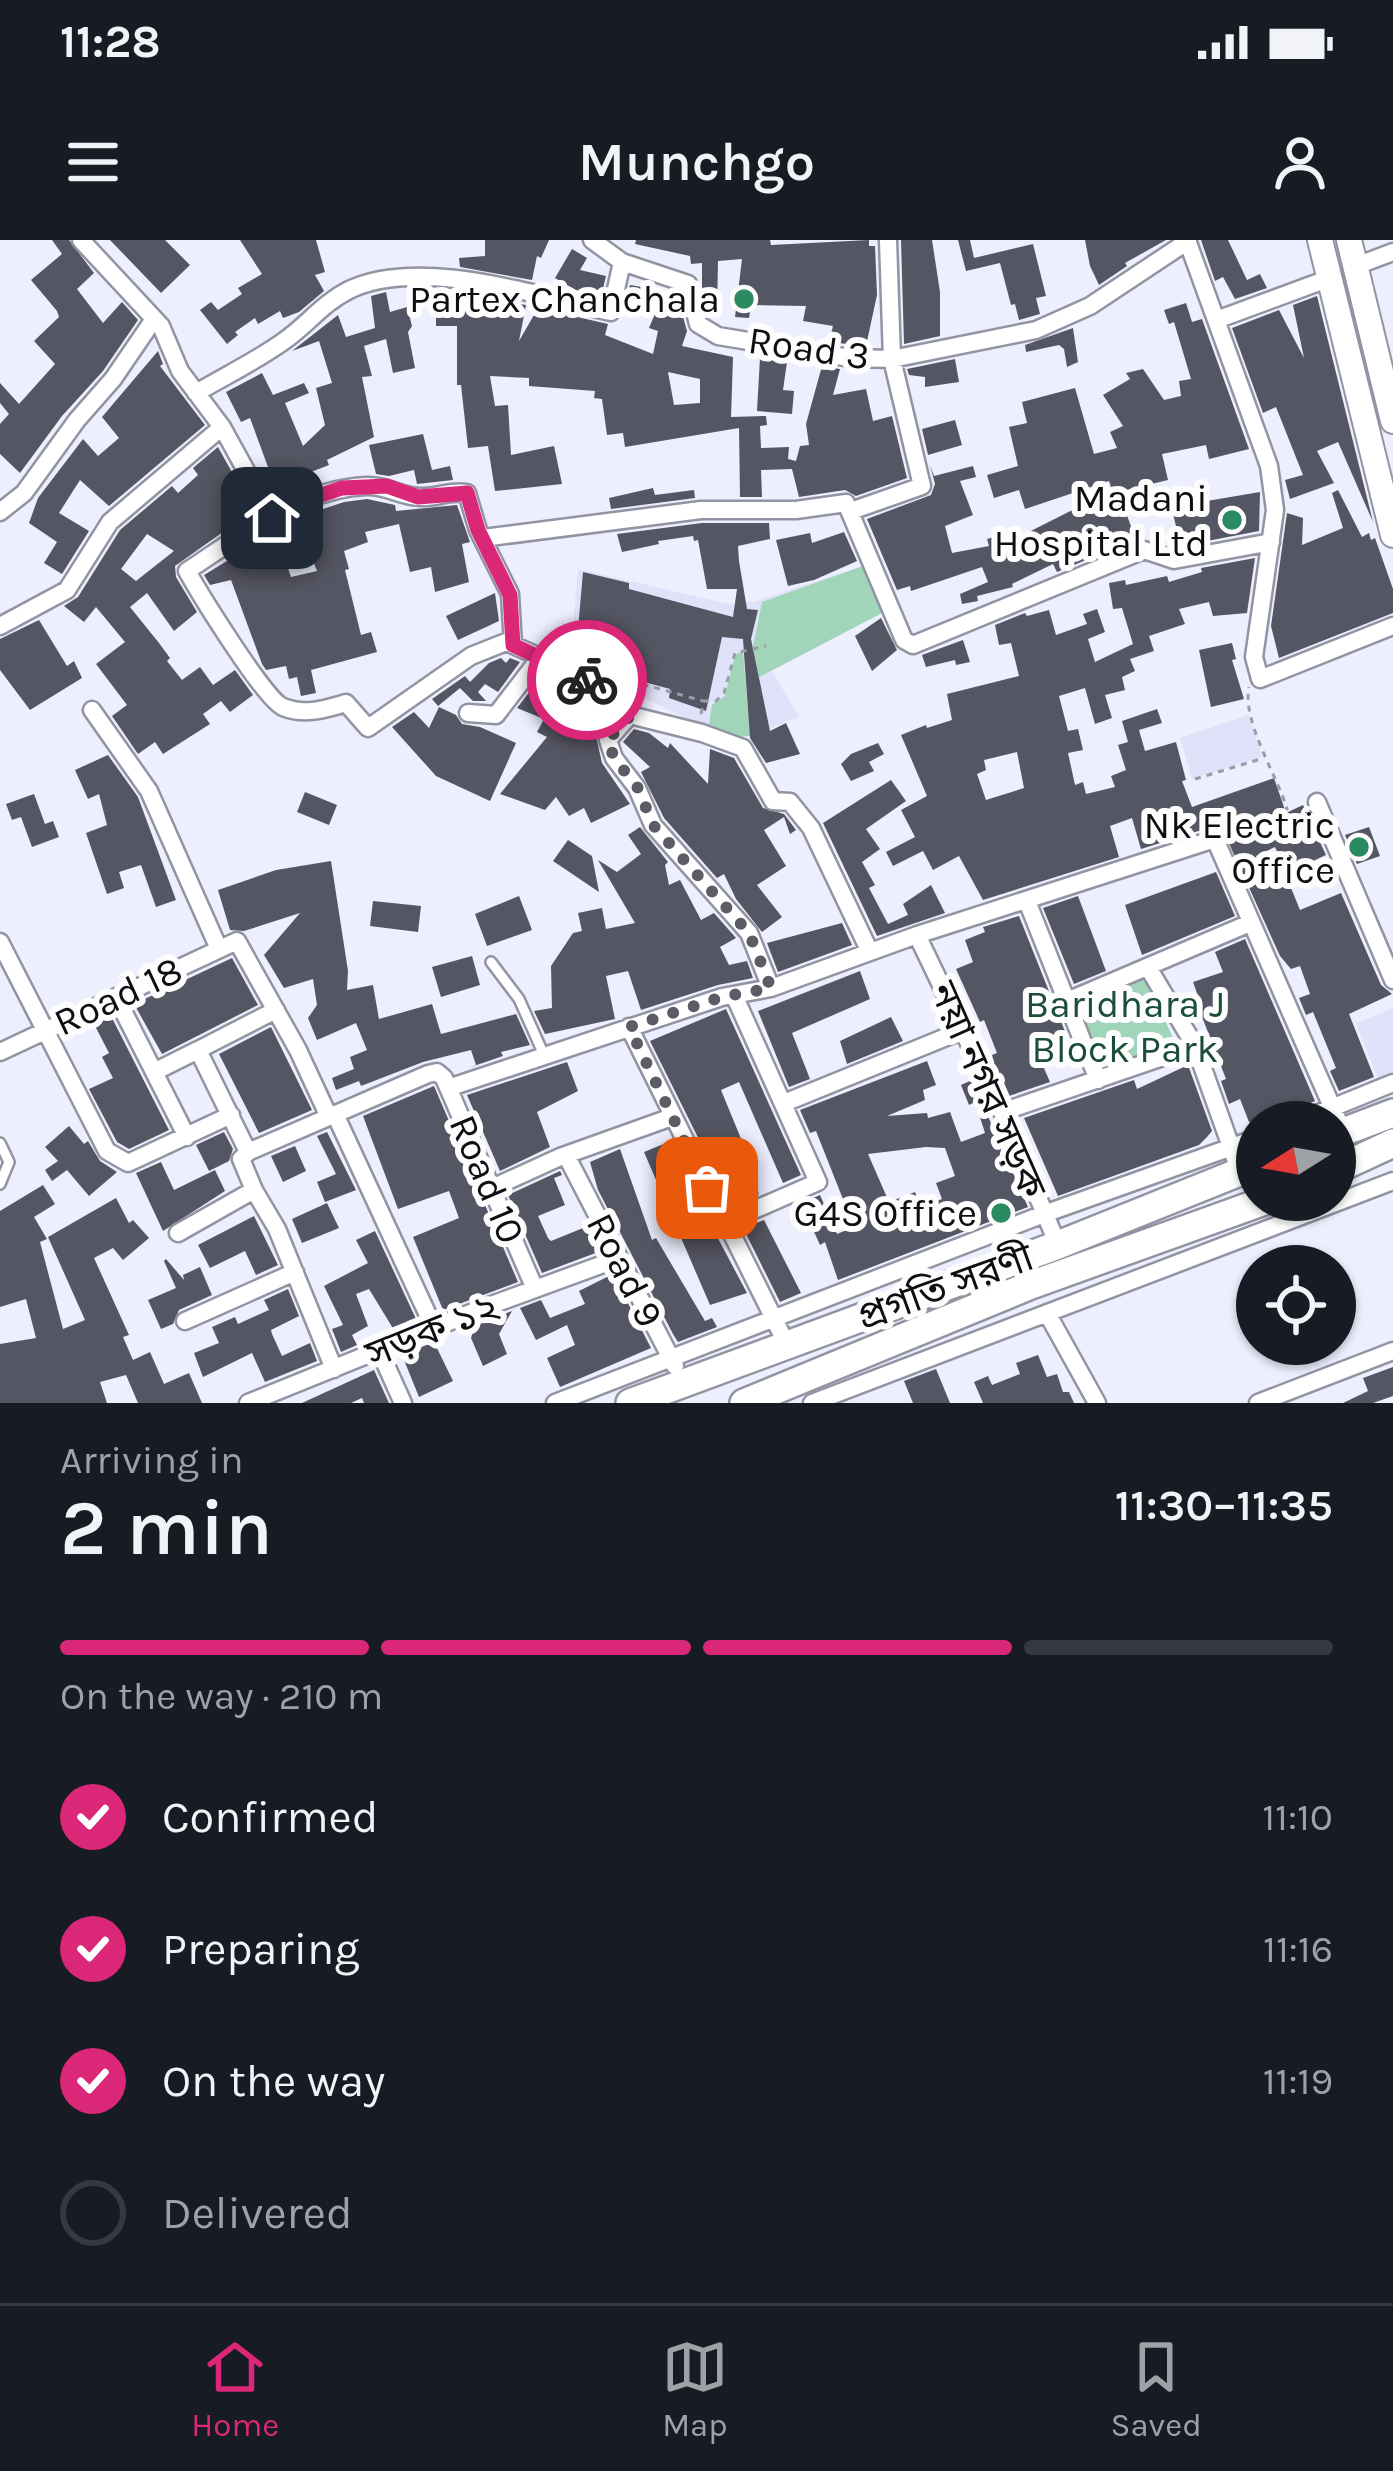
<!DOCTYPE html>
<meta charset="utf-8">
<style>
body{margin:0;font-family:Karla,"Noto Sans Bengali",sans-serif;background:#20242c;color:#f1f3f6;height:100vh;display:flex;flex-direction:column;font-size:45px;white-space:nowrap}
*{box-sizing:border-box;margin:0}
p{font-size:39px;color:#9ea1a6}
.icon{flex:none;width:66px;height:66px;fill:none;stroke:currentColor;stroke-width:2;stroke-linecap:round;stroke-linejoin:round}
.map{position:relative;height:1163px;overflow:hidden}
.sheet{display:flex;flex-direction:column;background:#171b24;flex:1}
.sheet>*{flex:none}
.needle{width:78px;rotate:259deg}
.tools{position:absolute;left:1236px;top:861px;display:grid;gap:24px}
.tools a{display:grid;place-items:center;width:120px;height:120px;border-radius:50%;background:#171b24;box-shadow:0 3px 9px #0004;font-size:60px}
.pin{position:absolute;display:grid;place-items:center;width:102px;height:102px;color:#fff;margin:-51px;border-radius:24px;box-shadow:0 6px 18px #0006}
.courier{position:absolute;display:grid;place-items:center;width:120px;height:120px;margin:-60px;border:9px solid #db2777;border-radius:50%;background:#fff;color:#222;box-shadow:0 3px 15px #0007}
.summary em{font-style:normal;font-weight:600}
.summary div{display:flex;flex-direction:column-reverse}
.summary{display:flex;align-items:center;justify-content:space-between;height:204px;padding:0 60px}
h1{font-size:78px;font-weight:600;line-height:90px}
.bar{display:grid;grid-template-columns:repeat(4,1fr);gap:18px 12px;align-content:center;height:144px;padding:0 60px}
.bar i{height:15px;border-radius:9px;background:#363941}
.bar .on{background:#db2777}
.bar p{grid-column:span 4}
ol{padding:0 60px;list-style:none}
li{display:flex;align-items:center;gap:36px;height:132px}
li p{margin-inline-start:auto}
li .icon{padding:12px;border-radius:50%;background:#db2777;color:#fff;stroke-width:4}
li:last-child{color:#9ea1a6}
li i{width:66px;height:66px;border:6px solid #363941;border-radius:50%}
.status{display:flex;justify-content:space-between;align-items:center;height:84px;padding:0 60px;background:#171b24;direction:ltr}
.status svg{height:33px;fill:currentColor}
header{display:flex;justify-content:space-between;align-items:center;height:156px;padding:0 60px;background:#171b24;font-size:54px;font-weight:600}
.tabs{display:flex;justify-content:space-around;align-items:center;height:168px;border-top:3px solid #363941;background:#171b24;font-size:33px;color:#9ea1a6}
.tabs a{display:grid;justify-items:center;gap:6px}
.tabs .on{color:#db2777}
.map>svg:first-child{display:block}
.built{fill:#e0e2f9}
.green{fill:#a0d5b9}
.building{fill:#555663;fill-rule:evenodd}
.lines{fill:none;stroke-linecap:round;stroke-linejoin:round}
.lane-casing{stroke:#9394a3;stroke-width:14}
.street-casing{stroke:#9394a3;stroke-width:21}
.secondary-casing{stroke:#9394a3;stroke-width:28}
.primary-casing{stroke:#9394a3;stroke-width:32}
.path{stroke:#9b9ca8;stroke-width:3;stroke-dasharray:6 6;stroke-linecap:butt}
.lane{stroke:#fff;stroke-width:9}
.street{stroke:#fff;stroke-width:16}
.secondary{stroke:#fff;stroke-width:24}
.primary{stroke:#fff;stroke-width:27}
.done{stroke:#5b5c65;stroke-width:12;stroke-dasharray:0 21.6}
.route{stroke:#db2777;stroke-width:15}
.poi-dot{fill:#2b8a62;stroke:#fdfdfd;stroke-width:4.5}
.labels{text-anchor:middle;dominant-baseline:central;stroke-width:12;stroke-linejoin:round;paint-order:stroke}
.poi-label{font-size:39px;fill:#0d0d12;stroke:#fdfdfd;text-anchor:end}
.street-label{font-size:39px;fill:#0d0d12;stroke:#fdfdfd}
.park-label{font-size:39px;fill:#1b4d37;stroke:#fdfdfd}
</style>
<div class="status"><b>11:28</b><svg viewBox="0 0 49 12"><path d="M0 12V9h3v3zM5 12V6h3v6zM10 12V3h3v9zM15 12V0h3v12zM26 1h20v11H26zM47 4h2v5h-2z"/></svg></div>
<header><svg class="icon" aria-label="menu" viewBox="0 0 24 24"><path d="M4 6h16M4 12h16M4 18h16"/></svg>Munchgo<svg class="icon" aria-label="person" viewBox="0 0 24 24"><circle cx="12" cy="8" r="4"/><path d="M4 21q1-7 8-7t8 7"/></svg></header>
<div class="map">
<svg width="1393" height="1163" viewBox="0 0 1393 1163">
<rect width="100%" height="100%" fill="#edeefe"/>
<path class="built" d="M863,326L882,373L772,431L799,477L750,496L734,498L686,479L570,419L578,329L729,364L753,362Z
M1249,475L1262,517L1192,539L1180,498Z
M1393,768V835L1378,840L1356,783Z"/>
<path class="green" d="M863,326L882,373L759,437L753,407L762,362Z
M743,411L750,496L734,497L709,484L712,465L725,456L735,415Z
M1145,735L1177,807L1100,837L1072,761Z"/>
<path class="building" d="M52,0H69L94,33L77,49L103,83L122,62L138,80L103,131L62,176L20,233L0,214V184L9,174L0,163V143L19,164L55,124L34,101L59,77L57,71L31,40L62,14Z
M110,0H165L190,25L161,53Z
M240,0H316L325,32L315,35L324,51L299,72L283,78L280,71L258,84L255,78L235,92L238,95L227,104L200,70L211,62L218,70L242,54L238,48L262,34Z
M485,0H549L541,18L537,16L532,40L460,27L459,18L485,16Z
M636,0H770L771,5L869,0V6H875L877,55L866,106L829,102L833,86L803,81L806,66L751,65L749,78L735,77L742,19L718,21L717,71H708L702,47V23L691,24L690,16L635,4Z
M901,0H932L940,52V96L904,104Z
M958,0H970L974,18L1033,4L1046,56L1036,58L1040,74L1019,80L1015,64L1011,65L1000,23L966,31Z
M1085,0H1166L1125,23L1127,26L1099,45L1090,26Z
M1201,0H1228L1247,40L1260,34L1267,48L1235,59L1223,37L1215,41Z
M572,9L587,18L580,30L606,36L601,57L576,50L555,38Z
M630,45L653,49L652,56L680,66L687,91L682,106L733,117L731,177L766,176L767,185L760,186L761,208L789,207L788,219L796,221L800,206L809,205L806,184L822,126L840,129L833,155L866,149L873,181L892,176L907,238L856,256L845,250L799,257L792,229L761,230L762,257H740L739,188L625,207L623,193L607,195L602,159L594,158L595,151L529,146V138L490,136L495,166L508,165L511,215L554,206L562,244L495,251L488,206L468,208L461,145H457V86H436V55L410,61L407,50L443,51L526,65L519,101L538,68L608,84L605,95L653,114L658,91L649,88L654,76L624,71ZM668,132L700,139V163L674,165Z
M386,52L390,72L407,67L412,86L408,92L415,128L393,133L386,99L364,106L372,136L362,137L374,197L327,220L329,225L275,246L250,178L241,182L226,152L262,133L273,155L304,143L309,153L285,163L303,206L325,185L316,148L332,143L319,101L292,111L338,75L346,97L375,88L371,56Z
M1317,56L1373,282L1338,202L1317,211L1334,243L1290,259L1285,240L1303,235L1276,167L1263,173L1232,88L1279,70L1304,118L1293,65Z
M1186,63L1192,82L1202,79L1249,209L1209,219L1206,205L1162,214L1168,240L1118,252L1134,294L1109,309L1106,303L1083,314L1086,320L1057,332L1053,324L1012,344L1013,347L977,356L978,361L962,364L960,354L988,342L982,327L911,351L910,346L897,350L867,279L931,255L935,244L930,225L934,236L973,226L976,237L960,241L973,275L945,286L952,313L989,306L987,299L1004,294L1007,303L1112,250L1109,241L1025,269L1019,250L994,258L987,235L1018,226L1009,187L1027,183L1022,162L1075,148L1094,214L1117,208L1110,192L1123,186L1103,155L1130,139L1126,133L1143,129L1164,160L1181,156L1179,141L1191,139L1174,82L1169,84L1164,70Z
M1073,88L1078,122L1067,127L1064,109L1059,105L1026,112L1025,105Z
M158,111L163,124L160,126L205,185L109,266L80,240L59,273L89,291L62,334L44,323L57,302L29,283L38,258L83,199L98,216L119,198L102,177Z
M760,118L787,122L783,150L794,151L792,174L757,171Z
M955,119L959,142L925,147V137L909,135L907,129Z
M955,180L962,205L928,215L922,189Z
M423,194L432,230L450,226L453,240L417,244L414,230L389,236L376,234L369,205Z
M218,207L248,261L239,266L245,274L240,280L175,326L176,337L197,372L174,391L147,353L130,367L159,403L170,418L167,421L182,440L200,427L213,445L235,430L253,455L230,472L221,461L203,474L210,484L163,514L155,502L138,514L112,476L127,465L96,424L125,402L96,367L84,382L64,366L78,357L120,290L172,246L178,253L198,235L193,228ZM147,294L174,311L136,341L121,329Z
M653,248L655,255L694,250L695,258L611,269L609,258Z
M1338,250L1362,297L1369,293L1371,300L1375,298L1393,349V373L1279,418L1271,386L1287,273L1303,278L1302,305L1343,288L1332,253Z
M1260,252L1259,291L1181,306L1173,274L1195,266V263Z
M367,259L395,265L396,271L457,265L470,302L462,304L469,342L435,352L431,327L410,332L399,284L365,292L368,302L344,311L349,329L345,330L361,395L371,392L377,412L311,430L316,453L301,456L297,437L289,439L286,426L266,430L262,424L231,340L210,345L204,335L299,277L344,262ZM305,301L317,331L291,337L282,311Z
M702,283H769L770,299L738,306L739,321L747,369L758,370L751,399L770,491L786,483L800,514L766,523L750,498L743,399L722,397L706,471L669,458L670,449L615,434L616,421L576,412L583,332L629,343V349L733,377L737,349H707L698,300L694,301L693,296L658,301L659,304L622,312L617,294Z
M844,292L857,321L814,340L788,346L776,300L810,293L812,303Z
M1255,318L1247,373L1213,376L1209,362L1179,369L1185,384L1149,396L1154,411L1130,419L1135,431L1122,437L1125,450L1105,455L1112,478L1095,484L1085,448L1059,456L1068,491L1078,489L1083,510L1068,513L1075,545L1083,542L1086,554L1115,547L1111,536L1126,530L1118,505L1128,502L1122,481L1157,469L1162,483L1139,490L1145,511L1176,502L1186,540L1182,541L1192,567L1274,538L1286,573L1303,565L1326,615L1287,633L1275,607L1256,616L1266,646L1287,638L1300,670L1341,653L1381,745L1392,754L1349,774L1374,837L1339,851L1330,831L1336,828L1313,772L1306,775L1299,758L1310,754L1300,726L1291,729L1280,716L1222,588L1211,587L1141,609L1132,578L1110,586L1119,617L983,660L959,616L933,630L923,611L893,626L886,612L915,597L901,570L927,556L901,495L926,485L927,488L952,480L947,454L1019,436L1011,403L999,405L995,385L1025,373L1027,376L1049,370L1056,395L1087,384L1083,374L1097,369L1105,392L1088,399L1095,422L1133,404L1122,368L1113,369L1109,343L1125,340L1126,345L1167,336L1169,342L1202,332L1201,328ZM1017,512L1024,548L986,560L977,534L986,530L984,520Z
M495,353L499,381L458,400L446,376Z
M881,378L897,410L872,431L855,396Z
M39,380L67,426L74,421L82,438L30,470L0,430V399Z
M963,400L970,422L956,425L955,420L926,427L922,415Z
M1232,403L1236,419L1232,420L1244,459L1211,467L1199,410Z
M501,418L506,423L510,418L520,422L498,452L485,444L478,452L486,461H473L460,448L438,466L432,459L465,436L470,442L489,423Z
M544,433L616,472L602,487L582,474L596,496L602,523L630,564L591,583L584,568L569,576L556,557L545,570L500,554L547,497L537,492L544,479L517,468Z
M439,467L456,475L462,484L480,487L516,503L490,561L436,536L392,487L414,472L429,488Z
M634,489L649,493L668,508L670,503L708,544L710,509L734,518L763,568L784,574L796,590L790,594L784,577L764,590L786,626L757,645L782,677L762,692L736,659L724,634L717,638L664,578L641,532L650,527L623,502Z
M878,503L884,514L869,522L874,531L851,541L841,524L851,514Z
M108,515L138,557L176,660L156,667L141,625L119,632L124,648L107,654L86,593L107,585L99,554L88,559L75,530Z
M891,540L906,561L866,589L880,609L862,622L875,645L869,648L888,684L908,675L903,664L931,645L945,673L877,696L823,583Z
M305,552L337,565L329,585L297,572Z
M34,554L45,584L53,581L59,597L32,607L21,577L12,580L6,564Z
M640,587L668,622L665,625L669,645L680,640L701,680L714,673L736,698L720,707L729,725L747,721L753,738L718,745L641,770L628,731L606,736L615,779L545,794L534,771L552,768L551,726L573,693L582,691L578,673L602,668L606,689L635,683L598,620L617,632L641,614L628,595Z
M1369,587L1380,616L1357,624L1345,595Z
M568,600L592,616L599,652L553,621Z
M331,621L348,731L347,750L373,745L379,779L432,764L441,794L516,774L530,805L501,812L503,816L468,828L476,825L471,810L423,822L361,846L359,841L336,850L332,838L354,829L350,817L367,810L356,783L317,800L308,778L317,765L313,739L284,748L264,715L300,673L244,691L230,690L218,650L276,630Z
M1216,632L1235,676L1142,715L1125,665Z
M519,656L532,690L487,706L475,674Z
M1078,656L1106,731L1074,744L1043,668Z
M373,661L421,666L418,692L370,686Z
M1019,676L1074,814L1043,826L1050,842L1009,856L996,830L992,815L997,813L984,780L980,782L956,729L973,722L965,700L985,692L983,687Z
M842,683L852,705L778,732L767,703Z
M1245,699L1315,861L1291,871L1284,882H1249L1240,859L1229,864L1221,841L1226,839L1199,769L1202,767L1193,742L1223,732L1215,712Z
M472,716L480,745L441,757L432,727Z
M232,718L258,765L162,814L134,764Z
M860,731L870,759L792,793L810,839L789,847L758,771Z
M726,769L801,935L783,943L739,842L721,850L758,940L754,941L759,954L732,966L650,801Z
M110,774L169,890L129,909L117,902L89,849L113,838L102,817L109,813L93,782Z
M891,777L903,801L847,824L840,801Z
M271,787L312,870L259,893L219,814Z
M927,821L936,845L923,850L925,860L887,876L927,873L928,878L950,872L961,902L985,893L975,862L969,865L961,845L972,840L1028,967L838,1040L825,1002L820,1005L801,963L820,955L837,994L854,987L816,891L810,893L800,870ZM926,907L945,908L955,936L936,943L942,959L921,967L915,952L889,962L868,914Z
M567,822L578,851L537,872L550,907L500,931L467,855Z
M1188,825L1212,891L1207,897L1199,905L1058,956L1024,878L1134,840L1137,849Z
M434,846L518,1042L443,1070L413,997L459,978L449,951L398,969L363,876Z
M69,886L84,904L88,901L100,921L117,932L89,956L67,930L52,941L45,930L58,921L45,907Z
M224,892L233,909L229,921L209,931L196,905Z
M327,892L356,950L325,962L317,942L336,934L317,896Z
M671,901L713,989L747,1053L710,1065L644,912Z
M295,906L306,931L283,942L271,916Z
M620,909L652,1000L656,998L705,1081L712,1078L717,1087L678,1102L673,1094L598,950L590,922Z
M161,922L174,950L215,930L225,951L163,991L136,933Z
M560,931L562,935L554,938L565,965L538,976L548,998L551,1001L588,986L601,1011L542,1033L508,955Z
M43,945L55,964L34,977L47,999L40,1002L63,1089L85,1080L48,997L116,958L129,983L133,980L149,998L123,1020L113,1008L94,1018L129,1095L123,1097L133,1120L150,1112L164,1144L189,1133L202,1163H138L126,1135L100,1142L107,1163H0V1104L36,1098L26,1059L0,1067V971Z
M327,963L339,988L302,1003L292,979Z
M254,976L278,1025L256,1035L245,1011L210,1028L198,1005Z
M764,980L801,1053L780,1062L743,988Z
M375,991L417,1081L394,1090L369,1049L356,1054L368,1086L352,1095L357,1105L341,1112L332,1089L343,1085L324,1046L368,1023L356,1000Z
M166,1019L184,1040L183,1035L200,1027L212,1055L179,1070L173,1084L161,1089L148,1060L176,1048L164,1021Z
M613,1034L651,1108L560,1147L547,1118L575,1105L567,1085L536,1100L520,1068L541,1060L550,1078L585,1064L579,1051Z
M288,1049L299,1076L271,1090L272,1094L282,1116L310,1103L317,1121L265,1142L252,1113L203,1137L194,1113L219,1103L212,1087L235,1077L238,1084L269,1070L264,1060Z
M512,1071L499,1094L507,1114L483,1126L471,1098L475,1085Z
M434,1102L453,1141L419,1157L402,1115Z
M1038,1115L1047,1137L1057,1134L1063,1152H1069L1074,1163H983L974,1142L988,1136L992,1145L1020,1134L1016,1123Z
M1393,1127V1156L1373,1163H1343L1368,1151L1363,1138Z
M936,1129L950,1163H913L904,1141Z
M374,1130L389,1163H364L362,1158L351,1163H302Z"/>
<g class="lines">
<g class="lane-casing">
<path id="lane" d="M491,722L519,759L544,815
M0,903L9,922L0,944"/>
</g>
<g class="street-casing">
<path id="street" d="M81,0L161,86L180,131L222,187L272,278
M592,0L622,22L688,44L698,84L718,96L850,118L892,119L1036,90L1090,66L1188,1
M1187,0L1269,226L1275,270L1254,417L1260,439L1393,386
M1356,26L1393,12
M1219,79L1330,38
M196,153C225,136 256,121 284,101C307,85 323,63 349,50C420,16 537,56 611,72L622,22
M851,271L922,246L892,119L888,0
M0,272L24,253L77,180L113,139L154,79
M483,298L701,270H796L846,263L904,400L913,405L1144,310L1174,320L1271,302
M0,386L67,350L110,282L222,187
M511,400L471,416L368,488L346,463C325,469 305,476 283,467C265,460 200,354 187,331C241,296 299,249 366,246C387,245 401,257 420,257C437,258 451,250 467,253L478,290L510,354L513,405L580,435L631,465L630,475L608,500L614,518L637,548L653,585L749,693L771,748
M92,470L149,551L219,709
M468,473L496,475L539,419
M630,475L702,493L743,508L773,561L790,562L811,588L870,712
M1317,562L1393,740
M1027,661L1098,840
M917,695L1002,872L1058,1005
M0,702L107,911L128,923L231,875
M1149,729L1195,806L1240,932
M116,757L187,897
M1067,761L1250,683
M629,787L787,1105
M198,810L276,770
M0,812L237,701L298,810L329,877
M154,832L198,810L248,912
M448,848L722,757L771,748L917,695L1215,599L1343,892
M784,863L961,791
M1002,872L1195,806
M335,874L434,1088
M1297,882L1393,843
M567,917L675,1126
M490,949L560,917L672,877
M724,983L818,942L734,755
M178,993L254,950
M1047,1073L1097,1163
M185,1081L295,1032
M380,1112L403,1163
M334,1129L277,989L254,950L241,919L248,912L428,834L437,832L444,838L535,1049
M248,1163L483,1068L617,1019
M555,1163L1044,974L1257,898
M812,1163L1393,941
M1258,1163L1393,1111"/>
</g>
<g class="secondary-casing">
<path id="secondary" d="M1320,0L1393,295
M1349,0L1393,181"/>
</g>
<g class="primary-casing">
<path id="primary" d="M1335,895L1393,873
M1335,930L1393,903
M630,1163L1058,1005L1257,925
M744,1163L1031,1045L1267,960"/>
</g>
<path class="path" d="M634,446L635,442L703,461
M701,474L704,461H716L724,453L735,413L766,406
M1195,539L1264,518
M1227,590L1287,569C1277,535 1242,482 1249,447"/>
<use href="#lane" class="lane"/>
<use href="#street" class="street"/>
<use href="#secondary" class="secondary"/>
<use href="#primary" class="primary"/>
</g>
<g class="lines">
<path class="done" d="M587,440L631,465V475L608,500L614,518L638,548L653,585L749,693L771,748L722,757L629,787L707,948"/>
<path class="route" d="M272,278L306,260L342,248L387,246L418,257L467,253L478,290L510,355L513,405L587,440"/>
</g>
<g class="poi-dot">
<circle cx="744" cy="59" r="12"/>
<circle cx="1232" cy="280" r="12"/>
<circle cx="1359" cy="607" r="12"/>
<circle cx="1001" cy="973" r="12"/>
</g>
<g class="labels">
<g class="poi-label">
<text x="720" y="59">Partex Chanchala</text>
<text x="1208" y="258">Madani<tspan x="1208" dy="45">Hospital Ltd</tspan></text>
<text x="1335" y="585">Nk Electric<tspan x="1335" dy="45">Office</tspan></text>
<text x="977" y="973">G4S Office</text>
</g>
<g class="street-label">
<text transform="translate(809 108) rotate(8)">Road 3</text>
<text transform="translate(118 756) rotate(-25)">Road 18</text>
<text transform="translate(988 850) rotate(66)">নয়া নগর সড়ক</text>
<text transform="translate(487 939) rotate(67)">Road 10</text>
<text transform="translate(625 1030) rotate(63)">Road 9</text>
<text transform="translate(945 1047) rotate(-20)">প্রগতি সরণী</text>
<text transform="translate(432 1090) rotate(-22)">সড়ক ১২</text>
</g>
<g class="park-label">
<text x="1125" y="764">Baridhara J<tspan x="1125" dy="45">Block Park</tspan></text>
</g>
</g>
</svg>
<div class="tools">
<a><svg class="needle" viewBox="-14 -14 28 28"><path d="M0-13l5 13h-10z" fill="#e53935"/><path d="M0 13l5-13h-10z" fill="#9ea1a6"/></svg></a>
<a><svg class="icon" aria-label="locate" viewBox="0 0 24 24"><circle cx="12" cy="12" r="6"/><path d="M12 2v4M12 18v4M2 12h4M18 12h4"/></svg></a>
</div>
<div class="pin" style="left:707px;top:948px;background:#ea580c"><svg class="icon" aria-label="bag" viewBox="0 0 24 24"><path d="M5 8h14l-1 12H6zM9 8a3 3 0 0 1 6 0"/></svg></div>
<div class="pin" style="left:272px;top:278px;background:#1f2937"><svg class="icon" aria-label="home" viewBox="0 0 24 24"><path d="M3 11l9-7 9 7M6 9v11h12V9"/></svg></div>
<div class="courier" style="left:587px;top:440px"><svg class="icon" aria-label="bike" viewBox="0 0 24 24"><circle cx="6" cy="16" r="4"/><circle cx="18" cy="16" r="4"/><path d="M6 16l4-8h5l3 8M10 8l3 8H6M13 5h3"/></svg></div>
</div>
<section class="sheet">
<div class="summary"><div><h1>2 min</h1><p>Arriving in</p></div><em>11:30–11:35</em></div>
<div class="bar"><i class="on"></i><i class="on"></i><i class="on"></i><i></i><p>On the way · 210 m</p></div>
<ol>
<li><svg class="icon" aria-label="check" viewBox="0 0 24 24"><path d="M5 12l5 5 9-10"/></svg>Confirmed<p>11:10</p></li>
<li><svg class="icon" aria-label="check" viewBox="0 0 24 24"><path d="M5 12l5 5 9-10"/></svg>Preparing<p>11:16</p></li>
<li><svg class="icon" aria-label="check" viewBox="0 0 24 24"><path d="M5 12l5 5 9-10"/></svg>On the way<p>11:19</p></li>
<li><i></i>Delivered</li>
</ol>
</section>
<nav class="tabs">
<a class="on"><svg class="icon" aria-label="home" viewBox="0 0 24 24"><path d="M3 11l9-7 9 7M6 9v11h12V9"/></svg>Home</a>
<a><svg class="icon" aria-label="map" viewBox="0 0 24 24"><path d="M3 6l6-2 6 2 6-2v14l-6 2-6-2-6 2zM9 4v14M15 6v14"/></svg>Map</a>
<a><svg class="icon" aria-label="saved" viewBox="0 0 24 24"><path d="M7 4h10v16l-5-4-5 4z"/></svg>Saved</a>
</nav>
